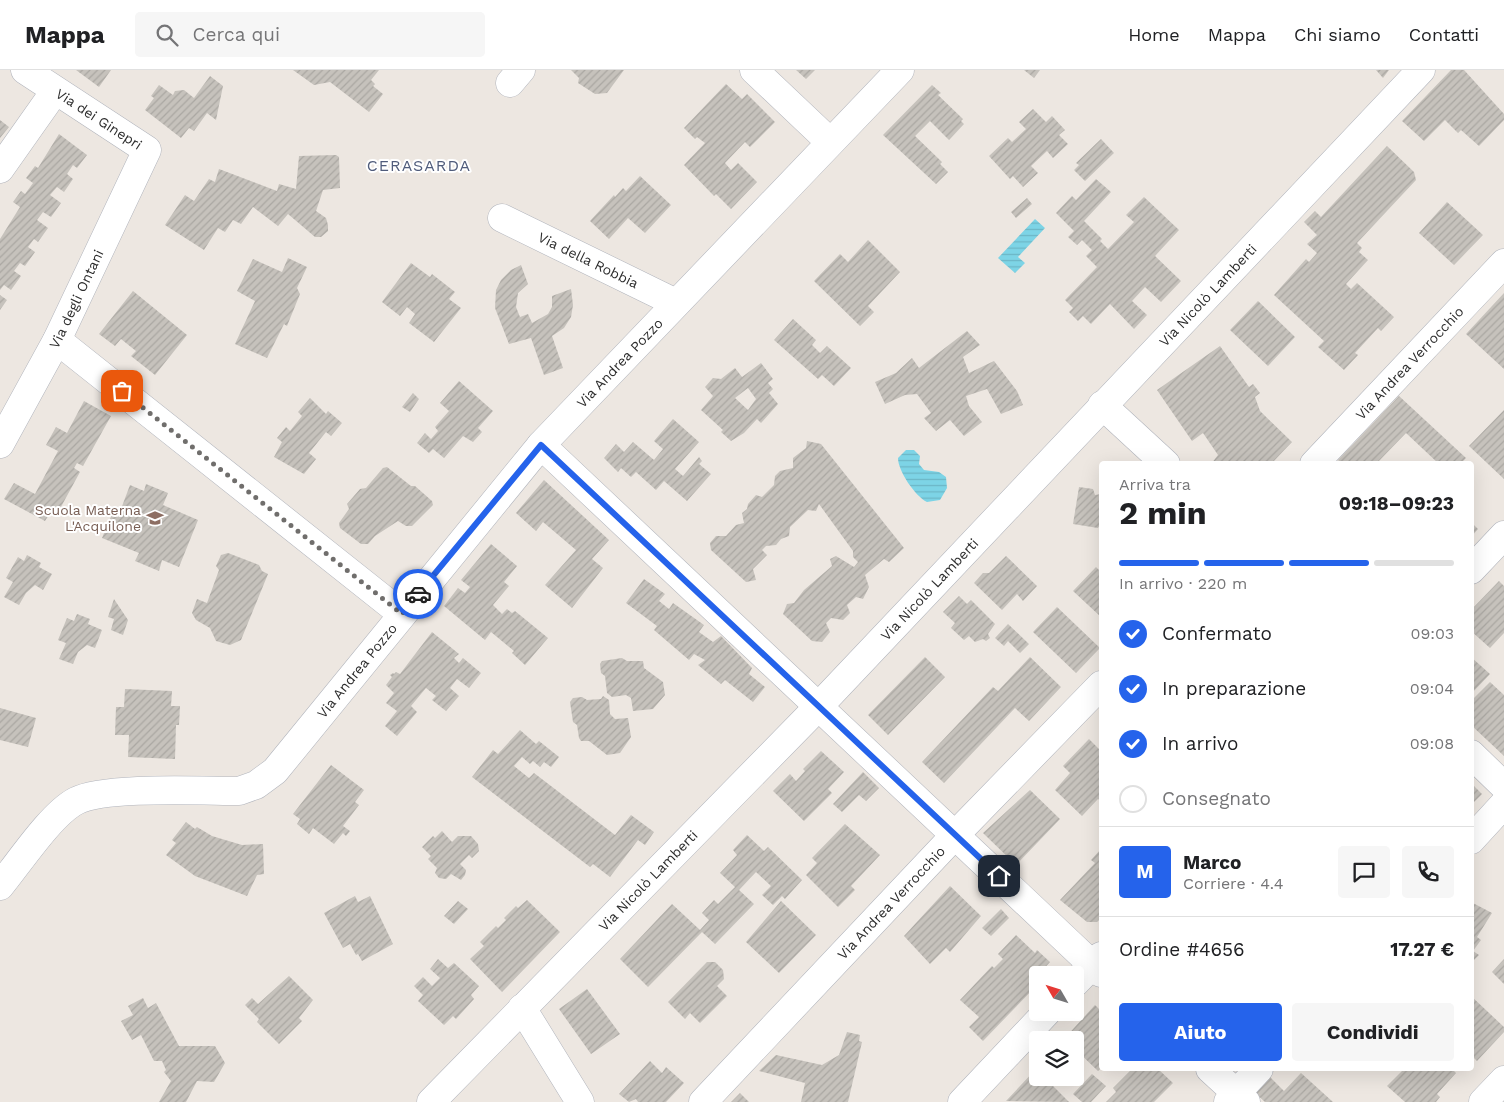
<!DOCTYPE html>
<html lang="it">
<meta charset="utf-8">
<style>
body{margin:0;font-family:"Work Sans",sans-serif;background:#f6f6f6;color:#202124;height:100vh;display:flex;flex-direction:column;font-size:19px;white-space:nowrap}
*{box-sizing:border-box;margin:0}
p{font-size:16px;color:#757577}
.icon{flex:none;width:28px;height:28px;fill:none;stroke:currentColor;stroke-width:2;stroke-linecap:round;stroke-linejoin:round}
.map{position:relative;flex:1;overflow:hidden}
.details{position:absolute;left:1099px;top:391px;width:375px;height:610px;display:flex;flex-direction:column;background:#fff;border-radius:5px;box-shadow:0 5px 20px #0002}
.details>*{flex:none}
.needle{width:32px;rotate:309deg}
.tools{position:absolute;left:1029px;top:896px;display:grid;gap:10px}
.tools a{display:grid;place-items:center;width:55px;height:55px;border-radius:5px;background:#fff;box-shadow:0 5px 20px #0002;font-size:25px}
.pin{position:absolute;display:grid;place-items:center;width:42px;height:42px;color:#fff;margin:-21px;border-radius:10px;box-shadow:0 2px 8px #0006}
.courier{position:absolute;display:grid;place-items:center;width:50px;height:50px;margin:-25px;border:4px solid #2563eb;border-radius:50%;background:#fff;color:#222;box-shadow:0 1px 6px #0007}
.head em{font-style:normal;font-weight:700}
.head div{display:flex;flex-direction:column-reverse}
.head{display:flex;align-items:center;justify-content:space-between;height:85px;padding:0 20px}
h1{font-size:32px;font-weight:700;line-height:38px}
.bar{display:grid;grid-template-columns:repeat(4,1fr);gap:8px 5px;align-content:center;height:60px;padding:0 20px}
.bar i{height:6px;border-radius:4px;background:#e0e0e0}
.bar .selected{background:#2563eb}
.bar p{grid-column:span 4}
.line{display:flex;align-items:center;gap:12px;padding:0 20px;border-top:1px solid #e0e0e0}
.line div{flex:1}
.round{display:grid;place-items:center;flex:none;width:52px;height:52px;border-radius:5px;background:#f6f6f6}
ol{padding:0 20px;list-style:none}
li{display:flex;align-items:center;gap:15px;height:55px}
li p{margin-inline-start:auto}
li .icon{padding:5px;border-radius:50%;background:#2563eb;color:#fff;stroke-width:4}
li:last-child{color:#757577}
li i{width:28px;height:28px;border:2px solid #e0e0e0;border-radius:50%}
.action{display:flex;gap:10px;margin-top:auto;padding:10px 20px}
.action a{flex:1;height:58px;border-radius:5px;background:#2563eb;color:#fff;font-size:20px;font-weight:700;line-height:58px;text-align:center}
.action a+a{background:#f6f6f6;color:#202124}
header{display:flex;align-items:center;gap:30px;box-sizing:border-box;height:70px;padding:0 25px;background:#fff;border-bottom:1px solid #e0e0e0}
header strong{font-size:24px}
nav{display:flex;gap:28px;margin-inline-start:auto;font-size:18px}
.search{width:350px;height:45px;background:#f6f6f6;display:flex;align-items:center;gap:12px;box-sizing:border-box;padding:0 18px;border-radius:5px;color:#757577;font-size:19px}
.map>svg:first-child{display:block}
.water{fill:url(#water-rules)}
.building{fill:url(#building-hatch);fill-rule:evenodd}
.lines{fill:none;stroke-linecap:round;stroke-linejoin:round}
.minor-casing{stroke:#b1b4bc;stroke-width:29}
.minor{stroke:#fff;stroke-width:28}
.done{stroke:#706e6c;stroke-width:5;stroke-dasharray:0 9}
.route{stroke:#2563eb;stroke-width:6}
.labels{text-anchor:middle;dominant-baseline:central;stroke-width:4;stroke-linejoin:round;paint-order:stroke}
.street-label{font-size:14px;fill:#2d2d2d;stroke:#fff}
.education-label{font-size:14px;fill:#785e54;stroke:#fff;text-anchor:end}
.quarter-label{font-size:16px;letter-spacing:1px;fill:#505c7b;stroke:#fff}
</style>
<header>
<strong>Mappa</strong>
<div class="search"><svg class="icon" aria-label="search" viewBox="0 0 24 24"><circle cx="10" cy="10" r="6"/><path d="M15 15l6 6"/></svg>Cerca qui</div>
<nav><a>Home</a><a>Mappa</a><a>Chi siamo</a><a>Contatti</a></nav>
</header>
<div class="map">
<svg width="1504" height="1032" viewBox="0 0 1504 1032">
<defs>
<pattern id="water-rules" width="6" height="5" patternUnits="userSpaceOnUse" patternTransform="scale(1.25)"><rect width="6" height="5" fill="#7dd4e6"/><path d="M0 2.5h6" fill="none" stroke="#6cb6c6"/></pattern>
<pattern id="building-hatch" width="6" height="6" patternUnits="userSpaceOnUse" patternTransform="scale(1.25)"><rect width="6" height="6" fill="#c6c2bc"/><path d="M-1 1l2-2M0 6l6-6M5 7l2-2" fill="none" stroke="#aaa7a2"/></pattern>
</defs>
<rect width="100%" height="100%" fill="#ede7e1"/>
<path class="water" d="M1035,149L1045,158L1018,187L1025,193L1015,203L998,188Z
M906,380H914L920,386L919,394L924,400L939,402L946,407L947,418L940,430L927,432C915,426 898,401 898,388Z"/>
<path class="building" d="M76,0H111L99,17Z
M293,0H379L371,10L375,14L373,16L383,24L369,42L330,12L314,15Z
M571,0H624L607,23L595,24L578,13L579,8Z
M796,0H815L806,9Z
M1024,0H1040L1034,8Z
M1376,0H1389L1383,8Z
M1451,0H1464L1504,44V50L1479,76L1461,60L1458,63L1445,50L1424,71L1402,51Z
M210,6L223,16L216,50L207,43L194,61L189,58L181,68L145,40L154,28L151,26L159,15L173,25L175,21L184,20L194,28Z
M726,14L742,29L747,24L775,52L750,77L745,72L725,93L731,100L738,93L757,112L731,139L716,124L714,126L684,95L705,73L697,67L695,69L684,58Z
M932,15L941,23L938,25L963,49L961,51L964,54L949,70L930,51L915,66L942,92L940,94L948,102L936,114L883,65Z
M1033,39L1046,52L1052,46L1065,60L1059,65L1068,74L1053,88L1047,81L1031,96L1038,103L1023,117L1013,106L1010,109L989,86L1008,68L1012,72L1026,59L1019,52Z
M0,50L9,57L0,68Z
M59,64L87,85L77,98L73,95L67,104L73,109L64,122L57,117L50,125L61,133L51,147L43,142L37,150L48,158L38,172L34,169L28,177L35,182L25,196L20,193L14,201L21,206L11,220L4,215L0,220V169L20,137L13,132L21,121L25,124L33,113L26,108L35,96L38,98Z
M1101,69L1114,83L1085,111L1074,100L1079,95L1076,93Z
M1387,76L1414,102L1416,110L1357,173L1362,178L1359,182L1368,190L1346,214L1351,219L1357,213L1394,247L1381,261L1378,258L1355,283L1358,285L1344,300L1318,277L1324,271L1274,225L1306,189L1309,192L1317,183L1307,174L1317,165L1304,152L1315,141L1321,147Z
M336,85L339,87L340,118L323,120L316,141L326,148L328,155V161L321,167H315L288,144L278,156L253,137L241,154L233,150L225,162L218,158L204,180L165,155L185,125L194,131L209,109L215,112L219,99L277,121L279,114L296,119L299,86Z
M640,106L671,135L645,163L628,148L609,169L590,151L614,125L615,127L623,118L626,121Z
M1096,109L1111,122L1084,151L1102,169L1100,171L1108,179L1134,152L1126,145L1144,127L1179,160L1155,186L1181,211L1161,232L1145,217L1132,231L1147,245L1134,259L1110,234L1091,254L1083,246L1078,251L1069,242L1073,238L1065,230L1097,197L1086,186L1092,180L1082,170L1077,175L1068,167L1074,161L1056,143L1072,126L1076,130Z
M1027,128L1032,134L1016,148L1011,142Z
M1447,132L1483,165L1454,195L1419,163Z
M868,170L900,202L868,236L874,242L860,256L814,211L840,184L848,192Z
M288,188L307,197L297,218L300,224L287,256L284,254L267,288L235,274L255,231L237,221L253,189L282,202Z
M411,193L430,207L432,204L455,222L449,229L461,238L434,272L409,253L415,244L407,237L400,246L382,232Z
M521,195L528,214L518,223L516,237L520,247L528,244L532,253L548,244L552,237V226L571,219L573,235L571,247L564,258L552,266L563,298L544,305L531,268L509,274L495,238L496,220L501,210L511,200Z
M133,221L187,265L155,305L131,286L136,281L121,269L115,276L99,264Z
M1504,223V299L1466,264Z
M0,225L7,230L0,240Z
M1258,231L1295,267L1268,296L1230,260Z
M793,249L816,270L812,275L820,283L827,276L851,298L834,316L822,305L818,309L774,270Z
M967,261L980,275L963,287L969,303L994,291L1017,321L1023,335L1001,344L987,319L966,326L969,336L982,352L964,366L950,350L936,361L924,348L931,343L917,324L905,325L885,334L875,312L896,303L912,288L919,298Z
M1220,276L1249,317L1253,314L1260,323L1255,327L1260,341L1292,372L1271,394H1211L1218,385L1203,363L1192,371L1157,320Z
M761,293L773,309L768,313L773,319L769,323L778,334L761,353L757,349L744,363L731,371L721,362L723,360L701,340L713,326L705,317L713,308L721,309L735,298L742,307ZM748,318L756,329L748,340L735,328Z
M459,311L493,341L478,358L482,362L473,372L463,366L444,388L433,379L429,383L417,373L425,363L431,369L438,361L435,357L449,341L440,333Z
M413,323L419,329L410,342L402,337Z
M1399,326L1466,388L1460,394H1439L1406,363L1376,394H1342L1338,390Z
M310,328L326,344L328,341L342,353L331,366L326,362L309,383L316,389L304,404L274,387L282,372L277,368L286,357L290,361L302,346L298,342Z
M84,331L111,346L83,396L77,393L74,398L80,402L56,446L50,443L45,451L4,429L14,413L35,424L58,381L46,375L56,357L67,363Z
M1504,340V409L1469,376Z
M673,349L699,372L675,399L683,406L699,387L702,391L699,394L711,404L687,431L664,411L656,420L636,402L631,407L621,398L618,402L604,388L616,374L624,382L633,372L654,390L663,379L654,371Z
M807,371L821,374L904,478L889,492L884,489L865,505L869,517L863,529L856,527L847,535L850,543L843,550L831,548L826,553L830,562L822,572L812,571L783,544L787,534L794,533L804,520L832,496L830,489L836,486L854,497L858,492L853,487V481L819,434L816,441L808,440L790,457L789,466L781,469L776,475L766,476L762,480L767,485L753,499L756,510L746,512L711,480L710,473L716,466H726L736,455L744,453L742,443L747,439L748,434L756,425L762,427L774,415L775,406L780,401L793,398V388L806,378Z
M387,397L411,416H415L432,431L433,435L412,456H406L398,451L375,466L368,474H361L340,458L339,453L349,439L347,434L360,419L366,418L383,398Z
M544,410L609,470L592,489L603,498L572,538L545,515L576,480L543,452L536,461L516,443Z
M146,414L168,423L163,435L198,450L179,497L162,490L159,501L135,491L139,483L102,468L112,444L118,447L130,415L144,421Z
M1079,417L1093,419L1095,425L1101,424V453L1098,458L1073,454Z
M1471,452L1478,459L1471,467Z
M491,474L517,496L504,512L509,516L493,535L502,544L507,539L512,543L515,541L548,568L525,595L512,583L514,581L491,562L485,570L444,536L458,518L465,523L470,517L461,510Z
M228,483L259,495L262,501L268,504L241,570L230,575L216,571L210,558L196,550L192,543L197,529L207,533L219,500L216,496L221,485Z
M27,485L41,493L39,497L52,504L43,520L35,515L26,523L19,535L4,527L13,512L6,508L18,487L24,491Z
M1006,486L1037,516L1023,531L1017,524L1002,540L974,513L983,503H989Z
M1096,497L1101,502V547L1073,521Z
M644,509L665,524L659,531L669,539L673,533L704,555L699,562L713,572L721,566L752,598L749,604L765,617L753,632L725,610L721,614L698,595L705,590L694,584L689,590L654,560L657,556L626,533Z
M1499,511L1504,516V563L1490,578L1471,561V540Z
M959,526L967,534L971,530L995,554L988,564L990,568L986,571L983,569L975,572L969,566L964,570L951,558L955,553L943,542Z
M114,529L128,550L123,565L111,560L114,549L108,547Z
M1057,537L1100,578L1076,603L1033,562Z
M77,544L90,549L88,554L102,560L95,578L87,575L78,582L73,594L59,589L66,573L58,570L67,548L74,551Z
M1008,554L1029,574L1020,583L1008,571L1004,576L995,568Z
M432,562L459,584L454,588L459,593L463,588L481,603L469,618L457,609L450,618L459,626L446,641L432,630L436,626L426,618L411,636L417,642L397,666L385,656L397,641L386,633L394,623L386,615L392,607L390,605L393,603L394,604L396,602L400,604Z
M925,587L945,607L888,665L868,645Z
M1030,587L1061,617L1029,651L1015,638L944,713L922,692L993,617L998,621Z
M1471,587L1490,604L1471,624Z
M622,588L627,591H643L644,598L663,612L665,625L653,639L633,641L631,628L626,625L612,627L607,623L605,606L601,603L600,594L602,591Z
M1490,612L1504,625V686L1471,655V631Z
M125,619L172,621L171,636H180L179,655H176L175,689L128,687L129,665H115L116,637H124Z
M603,626L609,630L610,644L615,649L628,648L631,667L620,683L607,685L589,671H581L579,668L577,655L573,652L570,632L573,628L582,627L587,630L601,629Z
M0,638L36,648L28,677L0,670Z
M520,660L536,674L539,671L559,687L551,697L544,692L540,697L533,691L530,694L522,687L514,696L529,708L534,703L615,765L631,745L654,762L645,775L638,770L610,807L593,794L590,797L472,707L493,680L498,684Z
M1089,669L1101,681V731L1098,729L1082,746L1055,720L1070,703L1063,696Z
M821,681L844,702L828,719L832,723L804,751L773,721L790,704L796,711L805,701L803,699Z
M331,695L364,720L355,732L359,735L343,756L350,761L346,766L343,763L334,774L313,758L309,764L297,754L300,749L293,744Z
M863,702L879,718L866,731L859,725L842,742L833,734Z
M1471,713L1482,724L1471,735Z
M1030,720L1060,749L1016,795L983,763Z
M186,752L195,759L197,757L212,766L242,775L263,774L264,804L257,805L247,826L195,806L166,785L176,773L172,770Z
M845,754L880,785L851,816L855,820L838,837L806,805L817,793L812,788Z
M442,761L452,772L458,766H471L478,774L479,781L472,788L469,785L460,794L466,800L465,805L461,810L451,804L446,809L439,808L435,803L437,798L428,789L431,786L422,777L433,766L435,768Z
M747,765L764,781L768,777L802,810L785,829L782,826L773,835L762,825L771,816L756,802L739,820L754,834L715,874L702,862L648,917L620,889L672,834L700,860L709,850L702,843L714,830L718,834L735,817L720,803L737,785L733,780Z
M1101,779V848L1097,852H1087L1060,830L1095,793L1091,790Z
M950,816L981,846L950,882L946,878L930,894L904,866Z
M355,826L358,832L370,826L393,874L362,891L358,884L356,885L350,874L343,878L324,843Z
M527,830L560,862L502,922L470,889L484,876L480,872L496,856L498,858L506,850L504,848L516,836L518,838Z
M458,831L468,839L454,854L444,846Z
M781,831L816,865L779,903L746,872Z
M1471,832L1492,843L1477,867L1481,870L1473,881L1479,885L1471,893Z
M1001,839L1009,848L991,866L982,858Z
M1016,865L1035,883L1037,880L1050,892L1041,902L1044,905H1038V914L983,971L969,957L979,947L960,930L992,896L994,898L1003,889L998,884Z
M438,889L448,898L454,893L479,916L471,925L474,929L456,949L453,946L444,955L418,931L423,925L414,916L423,907L432,916L440,908L430,899Z
M1504,889V914L1492,902Z
M707,892H715L723,900L724,909L717,916L727,926L700,953L690,943L685,949L668,932Z
M289,906L313,930L299,948L302,951L279,974L257,952L259,949L245,935L252,928L258,934Z
M587,919L620,964L591,984L559,939Z
M1471,926L1504,957V962L1477,991L1471,985Z
M143,928L148,938L156,933L179,976H215L225,993L214,1012L197,1011L186,1032H159L171,1011L164,1002L166,1000L162,991H154L141,965L132,970L121,951L133,945L128,936Z
M1095,935L1101,941V998L1098,1001L1075,979V970L1064,969Z
M847,962L860,965L859,971L862,972L848,1032H801L805,1013L759,1001L776,985L822,995L839,985Z
M650,991L662,1003L666,997L684,1013L666,1032H638L636,1029L629,1032L619,1024Z
M1036,999L1038,1008H1045L1069,1032L1006,1031Z
M1132,999H1158L1173,1013L1154,1032H1106L1116,1022L1113,1018Z
M1404,999H1452L1456,1003L1437,1024L1440,1027L1436,1032H1405L1387,1016Z
M1301,1003L1333,1032H1265L1255,1023L1270,1007L1284,1021Z
M1092,1004L1106,1016L1091,1032H1082L1073,1024Z
M740,1023L749,1032H731Z"/>
<g class="lines">
<g class="minor-casing">
<g id="minor">
<path d="M754,0L829,71"/>
<path d="M510,13L521,0"/>
<path d="M0,99L55,21"/>
<path id="s1" d="M502,148L676,233"/>
<path d="M57,270L402,544"/>
<path d="M1102,335L1166,394"/>
<path id="s2" d="M0,374L57,270L147,80L25,0"/>
<path d="M541,375L1101,903"/>
<path id="s3" d="M1314,394L1504,193"/>
<path d="M1471,500L1504,465"/>
<path d="M1471,684L1504,716"/>
<path d="M1471,770L1504,734"/>
<path id="s4" d="M0,816C19,793 51,744 76,731C104,716 203,721 239,721L256,715L275,701L541,375L900,0"/>
<path d="M1075,913L1101,886"/>
<path d="M522,938L580,1032"/>
<path d="M1210,999L1246,1032"/>
<path id="s5" d="M431,1032L819,636L1421,0"/>
<path id="s6" d="M703,1032L955,765L1101,615"/>
<path d="M962,1032L1047,942"/>
<path d="M1228,1032L1259,999"/>
<path d="M1483,1032L1504,1010"/>
</g>
</g>
<use href="#minor" class="minor"/>
</g>
<g class="lines">
<path class="done" d="M122,321L402,544L418,524"/>
<path class="route" d="M418,524L541,375L999,806"/>
</g>
<defs>
<g id="school-bare" transform="scale(1.35)"><path d="M0-5L7-2L0 1L-7-2ZM-4 1L0 2.5L4 1V4Q0 6-4 4Z" fill="#8d6e63" stroke="#fff" stroke-width="2.5" paint-order="stroke"/></g>
</defs>
<g fill-rule="evenodd">
<use href="#school-bare" x="155" y="448"/>
</g>
<g class="labels">
<g class="street-label">
<text transform="translate(99 49) rotate(33)">Via dei Ginepri</text>
<text stroke="none"><textPath href="#s1" startOffset="96">Via della Robbia</textPath></text>
<text stroke="none"><textPath href="#s5" startOffset="1120">Via Nicolò Lamberti</textPath></text>
<text stroke="none"><textPath href="#s2" startOffset="164">Via degli Ontani</textPath></text>
<text stroke="none"><textPath href="#s4" startOffset="855">Via Andrea Pozzo</textPath></text>
<text stroke="none"><textPath href="#s3" startOffset="139">Via Andrea Verrocchio</textPath></text>
<text stroke="none"><textPath href="#s5" startOffset="715">Via Nicolò Lamberti</textPath></text>
<text stroke="none"><textPath href="#s4" startOffset="450">Via Andrea Pozzo</textPath></text>
<text stroke="none"><textPath href="#s5" startOffset="310">Via Nicolò Lamberti</textPath></text>
<text stroke="none"><textPath href="#s6" startOffset="274">Via Andrea Verrocchio</textPath></text>
</g>
<g class="education-label">
<text x="141" y="440">Scuola Materna<tspan x="141" dy="16">L'Acquilone</tspan></text>
</g>
<g class="quarter-label">
<text x="419" y="95">CERASARDA</text>
</g>
</g>
</svg>
<div class="tools">
<a><svg class="needle" viewBox="-14 -14 28 28"><path d="M0-13l5 13h-10z" fill="#e53935"/><path d="M0 13l5-13h-10z" fill="#757577"/></svg></a>
<a><svg class="icon" aria-label="layers" viewBox="0 0 24 24"><path d="M12 4l9 5-9 5-9-5zM3 14l9 5 9-5"/></svg></a>
</div>
<div class="pin" style="left:122px;top:321px;background:#ea580c"><svg class="icon" aria-label="bag" viewBox="0 0 24 24"><path d="M5 8h14l-1 12H6zM9 8a3 3 0 0 1 6 0"/></svg></div>
<div class="pin" style="left:999px;top:806px;background:#1f2937"><svg class="icon" aria-label="home" viewBox="0 0 24 24"><path d="M3 11l9-7 9 7M6 9v11h12V9"/></svg></div>
<div class="courier" style="left:418px;top:524px"><svg class="icon" aria-label="car" viewBox="0 0 24 24"><path d="M5 17H2v-5l4-1 3-4h7l3 4 3 1v5h-3M9 17h6M6 11h13"/><circle cx="7" cy="17" r="2"/><circle cx="17" cy="17" r="2"/></svg></div>
<section class="details">
<div class="head"><div><h1>2 min</h1><p>Arriva tra</p></div><em>09:18–09:23</em></div>
<div class="bar"><i class="selected"></i><i class="selected"></i><i class="selected"></i><i></i><p>In arrivo · 220 m</p></div>
<ol>
<li><svg class="icon" aria-label="check" viewBox="0 0 24 24"><path d="M5 12l5 5 9-10"/></svg>Confermato<p>09:03</p></li>
<li><svg class="icon" aria-label="check" viewBox="0 0 24 24"><path d="M5 12l5 5 9-10"/></svg>In preparazione<p>09:04</p></li>
<li><svg class="icon" aria-label="check" viewBox="0 0 24 24"><path d="M5 12l5 5 9-10"/></svg>In arrivo<p>09:08</p></li>
<li><i></i>Consegnato</li>
</ol>
<div class="line" style="height:90px"><b class="round" style="background:#2563eb;color:#fff">M</b><div><b>Marco</b><p>Corriere · 4.4</p></div><a class="round"><svg class="icon" aria-label="chat" viewBox="0 0 24 24"><path d="M4 5h16v11H9l-5 4z"/></svg></a><a class="round"><svg class="icon" aria-label="phone" viewBox="0 0 24 24"><path d="M5 4h4l2 5-3 2q2 4 5 5l2-3 5 2v4C11 20 4 13 5 4z"/></svg></a></div>
<div class="line" style="height:65px"><div>Ordine #4656</div><b>17.27 €</b></div>
<div class="action"><a>Aiuto</a><a>Condividi</a></div>
</section>
</div>
